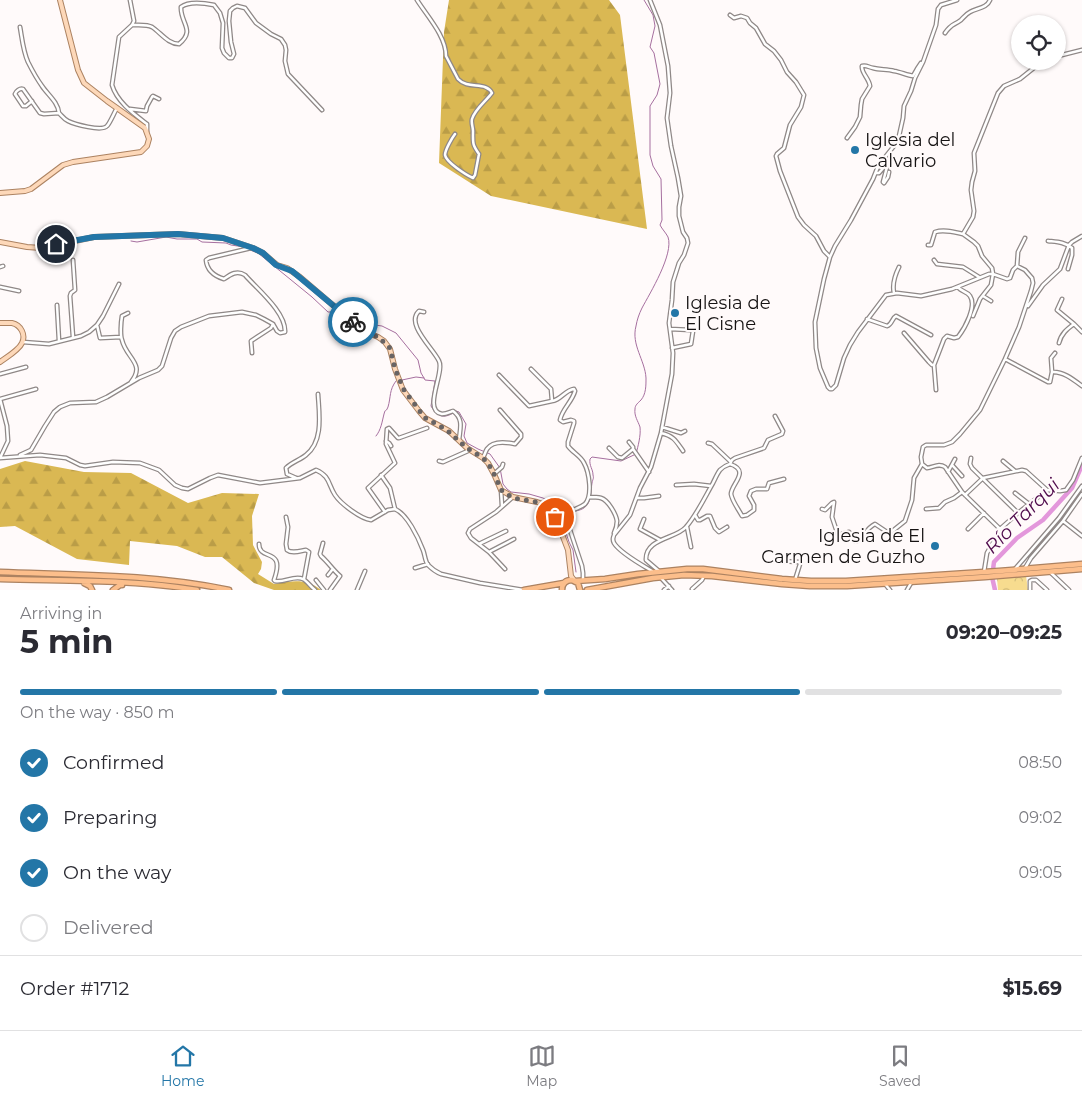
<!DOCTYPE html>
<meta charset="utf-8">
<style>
body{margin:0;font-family:Montserrat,sans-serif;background:#f7f7f7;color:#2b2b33;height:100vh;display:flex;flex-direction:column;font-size:19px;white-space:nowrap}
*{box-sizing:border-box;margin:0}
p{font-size:16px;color:#7c7c81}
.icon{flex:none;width:28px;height:28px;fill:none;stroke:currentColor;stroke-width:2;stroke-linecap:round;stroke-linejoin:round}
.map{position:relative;height:590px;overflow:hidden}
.panel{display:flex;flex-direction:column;background:#fff;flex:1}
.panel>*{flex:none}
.tools{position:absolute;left:1011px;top:15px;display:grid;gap:10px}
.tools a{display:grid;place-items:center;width:55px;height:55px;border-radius:50%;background:#fff;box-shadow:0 1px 4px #0004;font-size:25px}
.pin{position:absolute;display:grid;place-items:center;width:42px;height:42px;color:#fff;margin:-21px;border:2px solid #fff;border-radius:50%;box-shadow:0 1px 5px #0007}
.courier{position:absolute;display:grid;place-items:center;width:50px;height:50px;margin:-25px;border:4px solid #2376a7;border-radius:50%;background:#fff;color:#222;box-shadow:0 1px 6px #0007}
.summary em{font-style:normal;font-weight:700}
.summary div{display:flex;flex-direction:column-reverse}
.summary{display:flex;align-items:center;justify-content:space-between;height:85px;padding:0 20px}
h1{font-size:32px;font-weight:700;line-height:38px}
.bar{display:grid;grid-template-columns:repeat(4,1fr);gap:8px 5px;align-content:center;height:60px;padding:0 20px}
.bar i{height:6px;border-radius:4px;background:#e1e1e2}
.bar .selected{background:#2376a7}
.bar p{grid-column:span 4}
.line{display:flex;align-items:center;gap:12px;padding:0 20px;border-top:1px solid #e1e1e2}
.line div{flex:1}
ol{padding:0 20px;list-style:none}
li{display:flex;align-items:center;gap:15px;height:55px}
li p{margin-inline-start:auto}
li .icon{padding:5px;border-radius:50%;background:#2376a7;color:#fff;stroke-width:4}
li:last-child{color:#7c7c81}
li i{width:28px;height:28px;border:2px solid #e1e1e2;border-radius:50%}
.tabs{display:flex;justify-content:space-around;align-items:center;height:70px;border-top:1px solid #e1e1e2;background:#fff;font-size:14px;color:#7c7c81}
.tabs a{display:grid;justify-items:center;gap:2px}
.tabs .selected{color:#2376a7}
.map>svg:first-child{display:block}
.forest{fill:url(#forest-firs)}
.park{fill:url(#park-crowns)}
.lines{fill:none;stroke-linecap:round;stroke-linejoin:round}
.stream{stroke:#a66f9f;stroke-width:1}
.river{stroke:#e397db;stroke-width:4.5}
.minor-casing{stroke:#8f8887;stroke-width:5}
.major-casing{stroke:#ac8261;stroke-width:6}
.highway-casing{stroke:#ac8261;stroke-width:7}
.minor{stroke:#fff;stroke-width:2.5}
.major{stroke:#fdd8b9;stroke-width:4}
.highway{stroke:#fcbe8b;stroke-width:4.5}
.done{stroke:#686464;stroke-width:5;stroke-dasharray:0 9}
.route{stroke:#2376a7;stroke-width:6}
.poi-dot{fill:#2376a7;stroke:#fffafa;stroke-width:2}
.labels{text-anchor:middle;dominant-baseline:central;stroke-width:4;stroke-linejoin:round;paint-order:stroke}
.poi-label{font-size:18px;fill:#161313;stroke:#fffafa;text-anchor:start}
.water-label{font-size:19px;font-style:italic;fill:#4f0a4c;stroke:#fffafa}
</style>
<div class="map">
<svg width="1082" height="590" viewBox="0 0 1082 590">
<defs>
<pattern id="forest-firs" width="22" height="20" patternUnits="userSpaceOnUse" patternTransform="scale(1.25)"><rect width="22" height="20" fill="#dab853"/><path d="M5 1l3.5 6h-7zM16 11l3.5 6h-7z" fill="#ba9d47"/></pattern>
<pattern id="park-crowns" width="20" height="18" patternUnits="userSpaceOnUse" patternTransform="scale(1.25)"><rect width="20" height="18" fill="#f7dc8f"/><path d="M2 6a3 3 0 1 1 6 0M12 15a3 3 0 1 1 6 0" fill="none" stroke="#d3bc7a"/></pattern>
</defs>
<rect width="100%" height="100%" fill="#fffafa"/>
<path class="forest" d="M449,0H609L620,15L647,229L491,196L439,163L444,32Z
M25,461L84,472L131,473L188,503L222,493L259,494L252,516L253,545L262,562L261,569L258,574L274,584C292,581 306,578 321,590H274L254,583L222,557H205L177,546L130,541L129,565L77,559L15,526L0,527V469Z"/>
<path class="park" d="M1026,576L1028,590H998L997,578Z"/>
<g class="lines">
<path class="stream" d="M131,241L137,242L166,237L177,239H197L202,242L226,243L231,245L244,247
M250,250L258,253L312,297L328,312H337
M342,308C352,309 362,315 368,324L382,326L396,333L418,360L421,373L424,378L425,380L435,381L431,406C438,418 445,419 456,411L459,412L466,424L464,436L467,443L478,449L490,454L500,468L503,484L507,489L511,492L529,494L543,498L550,502L555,509
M402,380L416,377L424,378
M376,436C381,430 382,422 384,414C386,407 385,414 388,407C391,397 389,390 396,381
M557,511H568
M575,511C592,509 590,496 592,483C593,478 594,479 593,475C593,469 589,466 590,459L592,457L621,461L636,454C638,446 641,436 640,427C638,421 634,416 635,409C635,405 638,403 641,400C646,394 646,386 646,378C645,360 631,345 636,326C637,320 639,314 642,308C650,293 674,254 668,237C666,233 662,229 660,225L662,220L661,179L653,166L650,155V106L657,95L660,84L654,53L650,47L655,26L653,15L644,0
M558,512L565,530L569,542L573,550L576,572"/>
<path class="river" d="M995,590L992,577L994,562L1017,538L1043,520L1072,488L1082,465"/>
<g class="minor-casing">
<path id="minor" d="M130,0L134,21L132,25L119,37L112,85C117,102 134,114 147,124V131
M417,0C427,16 446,36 446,56L458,79C468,90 486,81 492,93C486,101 475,109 472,119C471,123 473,127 473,131C473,143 472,144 479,154L475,175L473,178C466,175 446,162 445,155C445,150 452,138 455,134
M650,0L660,25L668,66L670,93L667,118L671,146L678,178L681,196L679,207V216L683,232L687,238L688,243L684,255L679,263L673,282L672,300L669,323L673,353L672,374L661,433L651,467L640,488L630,515L614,535C613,539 612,539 614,543C620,553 642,565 652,571
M957,0L941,5L938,9L936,25L923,62L915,78L911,91L904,106L903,118L899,136L894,146L882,161L877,169L873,179L851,220L835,246L830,257L824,279L815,322L816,348L820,368L828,387L830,389H832L836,385L844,358L850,345L858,332L886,295L897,293L921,296L952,289L989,274H993L1007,279L1010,278L1013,270L1017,266L1025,270L1032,278L1033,283L1031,291L1019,327L1005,359L980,410L960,434L952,442L944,445H926L923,447L921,457L922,464L927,468C934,467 939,463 945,467L962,492L1000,529
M730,15L734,18L741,16L747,18L750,23L756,28L765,44L774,51L781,60L787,72L796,82L804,95L801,107L790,125L784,148L777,154L776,156L780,171L798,217L804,225L816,236L824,251L830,257
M132,25C138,25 147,24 152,27C161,33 168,44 179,44C196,30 180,23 181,7C189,1 204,3 214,5L220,13L223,23L222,48L224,53L229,58H232L234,54L231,42L229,21L230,11L233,8L237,6L245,8L256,23L271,34L281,39L285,45L286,50L285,61L288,74L322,110
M20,27C22,38 23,51 28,62C32,70 37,79 42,86C48,95 58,102 59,113C62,116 64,119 68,121C74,124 102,132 107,126C110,123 114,113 117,108
M945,33C952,23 953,26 961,20C964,17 966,14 970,12C977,8 987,8 990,0
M1058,56L1082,50
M32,101L26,106H23L15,94C16,91 20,88 23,89L40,113L44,114L59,113
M130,109L146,111L147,106L152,97L153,96L159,99
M847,138L855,127L860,117L861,105L862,99L870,86C869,78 861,73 862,66C867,65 868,67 873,68C880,70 887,69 894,71C900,72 907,75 913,76L917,69L921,63
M876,173H879L885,166L887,167L883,182L884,183L888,177L889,172
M1048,241C1057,242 1065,242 1072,248V255L1068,269
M928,245H931L935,232C944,229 954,232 963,234
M73,260L75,290L71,293L70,296L73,337
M934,260L937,264L963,267L979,277
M1017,266L1018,252L1025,238
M0,267L3,266
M0,287L19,291
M894,293C892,284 895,275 899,267
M983,296L991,301
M1062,299L1057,310L1074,324
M57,305L59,341
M1028,306L1043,285L1060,269L1069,245L1072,242L1082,236
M424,312L419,311C405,324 433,348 439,361C445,372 422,411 442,414C446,414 450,412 453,411C464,419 460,429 459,440
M128,313L122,316C121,322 120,335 122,340C126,358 146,364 131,382
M973,316L980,299L991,285L993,274L992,268L982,256L978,246L974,242L963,234L973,217L974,211L971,190L972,182L975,171L974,153L998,93L1004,86L1020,79L1035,67L1046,61
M867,319L887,326C892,325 892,318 896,316L931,335
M97,325L100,338L121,337
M670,329L691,330L693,331L691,344L672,348
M904,333L929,362L932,365H934
M23,342L49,344L81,336L89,332L97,325L103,316L119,284
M1059,343C1061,334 1067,329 1074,324L1082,332
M252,353L251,341L271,328L273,324
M1005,359L1048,382H1050L1052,372C1063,371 1074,380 1082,386
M531,369L551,389L552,401C561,400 565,390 574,389L575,391C572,402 562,409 560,420L563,422L571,420L574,421V423L568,442V446C572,452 581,456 584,463C589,472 593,495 585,504C579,509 571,509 565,515L582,566L583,573V580
M1052,372L1051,358L1055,353
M0,374L26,367
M499,375L529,406L552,401
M936,390L934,365L944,339L947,336L954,338L958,337C965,328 977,306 970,296C967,291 961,292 958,287
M0,399L7,426L8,441L0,458
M0,399L36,389
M662,427L681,433L685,431
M661,433C674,436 676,441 683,451
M386,441L389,443L391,446
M708,443L712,444L731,462
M609,448L618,457L622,458L633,449V447L629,442
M633,449L649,472
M20,455L31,450L45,426L54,412L60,407L70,403L96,402L107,397L139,378L158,370L162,366L171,338L175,331L181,327L209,316L242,312L256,315L264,319L273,324L277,331L280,333L285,332C286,312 257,289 245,275C237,270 231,274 224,279C214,276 207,271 206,260L209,258L251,248
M483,457C485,455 485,452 487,449C493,440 506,442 515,444L521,437V434L500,410
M0,458L40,455L66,458L80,465L85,466L113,462L140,463L159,470L175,485L182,488L188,489L210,478L218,475L260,483L300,478L316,470C330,476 328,484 335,495C341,504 361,519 371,520L388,510L395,509C407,514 418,537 423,550C425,555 425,561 428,565C432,569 436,572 441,574L480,583L523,590
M971,458L970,464L972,468L1018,513
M439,461L443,462L470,450
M1003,461L1015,471
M730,464L732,460L735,458L764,448L768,440L782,434L783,431L775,416
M952,465L962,476
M948,472L955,459
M494,474L502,467L503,464
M381,475L390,488L395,509
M296,478L287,474L286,468C292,462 300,460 306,455C324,441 319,413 318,394
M676,485L694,484L711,486
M501,490L502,506
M1047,490L1060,491L1066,490L1073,480L1082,458
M1015,493L1029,504
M965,495L983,478L1022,470L1026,471L1047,490L1018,513L1000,529L998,534L987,553L984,572
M513,497L496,512L470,529L468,533L471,538L489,552L514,539
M589,497C592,497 597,497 601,498C608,500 616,514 617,521C617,525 616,529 614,533
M637,498H644L659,496
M822,509L825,510L832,503L834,502L832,517L838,535L849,532L855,541H857C865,537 865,529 875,524L887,532L890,533L905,521L912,500L914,478L922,464
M926,509L939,508L945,502L954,498L962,492
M385,512L368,488L395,463L386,444L387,429L389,428L398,438H399L427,428
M550,512C558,507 564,506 573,509
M695,515L698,520H700L707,516H710L715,528L719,532L727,527
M286,517L288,527L286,544L287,550C292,554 300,551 306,550L309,552L304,579
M644,519L640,529L660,540
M1063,521L1082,536
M687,527L691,547
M968,529L984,513
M323,543L320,554L321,556C328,562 333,570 340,576L330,590
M259,544C259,562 286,546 274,580L275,581C284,583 294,575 303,579C307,581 311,587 315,590
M479,544L506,531
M489,552L505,569
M779,561L799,562L800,564L795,580
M415,568L428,564
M1025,568L1031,558L1063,521L1082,494
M1015,569L1059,518L1082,486
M660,572L646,560C645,538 676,539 686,527C696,516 705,497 713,483C715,479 717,474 720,470C723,467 727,465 730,464C751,471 731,484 731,494C732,501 739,510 742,516L747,515L754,510V505L749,496L751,491L756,489H767L769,483L784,479
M1050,572L1069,590
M328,575L332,570
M661,578L672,590
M316,580L324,590
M885,584L890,590
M692,589L702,580L704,576
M357,590L365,571
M664,590L669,586
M907,590L911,583
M1030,590V581L1032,580H1036L1047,590"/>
</g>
<g class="major-casing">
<path id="major" d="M0,193L25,191L31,189L63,165L73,162L141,152L147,146L149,139L145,128L107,101L84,83L78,70L60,0
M0,242L27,247L41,248L94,237L178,234L223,238L253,248L263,253L277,265L287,268L300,277L362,330L378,337L384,341L390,349L395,369L403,390L419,411L425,418L449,431L467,448L483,458L488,463L494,474L501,490L513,497L537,502L545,505L557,521L568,550L571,576L574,580
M0,323C4,323 9,323 12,323C21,325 26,335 22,343C19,350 7,357 0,362"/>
</g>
<g class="highway-casing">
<path id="highway" d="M0,572C77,575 154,574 229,590
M0,579C65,581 132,579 197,590
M575,581L605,579L638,574L687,569H703L782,579L811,581H846L999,571L1082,564
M84,583L90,586L92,590
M113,590L120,585H122
M524,590L564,583
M562,590C562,583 566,580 572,580L578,583L580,590
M587,590L653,578L684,575L712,576L782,584L810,586H847L985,577L1082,569"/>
</g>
<use href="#minor" class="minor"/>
<use href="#major" class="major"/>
<use href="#highway" class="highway"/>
</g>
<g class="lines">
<path class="done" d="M353,322L362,330L378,337L387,345L390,348L395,369L404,390L425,418L440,426L448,431L467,448L483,458L488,463L494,474L501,490L513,498L537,502L545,505L555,517"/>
<path class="route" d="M56,244L94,237L178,234L223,238L253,248L263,253L276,265L292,271L353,322"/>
</g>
<g class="poi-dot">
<circle cx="855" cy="150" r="5"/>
<circle cx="675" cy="313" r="5"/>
<circle cx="935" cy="546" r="5"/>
</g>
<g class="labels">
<g class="poi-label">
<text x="865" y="140">Iglesia del<tspan x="865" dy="21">Calvario</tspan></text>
<text x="685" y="303">Iglesia de<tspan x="685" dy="21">El Cisne</tspan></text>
<text x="925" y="536" text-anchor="end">Iglesia de El<tspan x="925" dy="21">Carmen de Guzho</tspan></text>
</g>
<g class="water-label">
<text transform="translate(1022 516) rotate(-45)">Río Tarqui</text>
</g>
</g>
</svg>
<div class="tools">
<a><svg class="icon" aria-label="locate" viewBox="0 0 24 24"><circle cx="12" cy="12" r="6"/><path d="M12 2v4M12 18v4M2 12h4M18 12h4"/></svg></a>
</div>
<div class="pin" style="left:555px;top:517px;background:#ea580c"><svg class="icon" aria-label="bag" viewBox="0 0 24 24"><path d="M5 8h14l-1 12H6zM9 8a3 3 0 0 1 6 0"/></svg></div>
<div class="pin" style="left:56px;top:244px;background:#1f2937"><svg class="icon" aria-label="home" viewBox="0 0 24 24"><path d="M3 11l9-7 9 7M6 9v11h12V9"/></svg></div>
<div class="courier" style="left:353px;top:322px"><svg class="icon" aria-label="bike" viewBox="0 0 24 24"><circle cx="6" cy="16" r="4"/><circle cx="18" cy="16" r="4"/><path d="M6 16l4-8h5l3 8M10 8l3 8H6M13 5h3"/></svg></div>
</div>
<section class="panel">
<div class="summary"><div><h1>5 min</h1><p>Arriving in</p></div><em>09:20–09:25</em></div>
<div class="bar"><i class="selected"></i><i class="selected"></i><i class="selected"></i><i></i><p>On the way · 850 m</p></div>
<ol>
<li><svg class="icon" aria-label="check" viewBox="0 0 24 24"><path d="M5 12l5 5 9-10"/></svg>Confirmed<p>08:50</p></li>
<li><svg class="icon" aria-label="check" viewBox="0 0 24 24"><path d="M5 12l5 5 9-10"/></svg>Preparing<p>09:02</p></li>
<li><svg class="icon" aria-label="check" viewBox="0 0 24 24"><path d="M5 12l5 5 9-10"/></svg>On the way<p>09:05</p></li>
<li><i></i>Delivered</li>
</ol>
<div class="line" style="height:65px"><div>Order #1712</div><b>$15.69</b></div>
</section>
<nav class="tabs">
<a class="selected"><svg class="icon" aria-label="home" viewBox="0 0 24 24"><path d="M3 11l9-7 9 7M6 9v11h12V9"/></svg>Home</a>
<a><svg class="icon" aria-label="map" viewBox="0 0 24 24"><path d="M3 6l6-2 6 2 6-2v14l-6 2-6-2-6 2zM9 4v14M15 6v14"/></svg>Map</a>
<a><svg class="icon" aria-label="saved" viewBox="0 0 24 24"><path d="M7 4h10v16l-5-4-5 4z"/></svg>Saved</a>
</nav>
